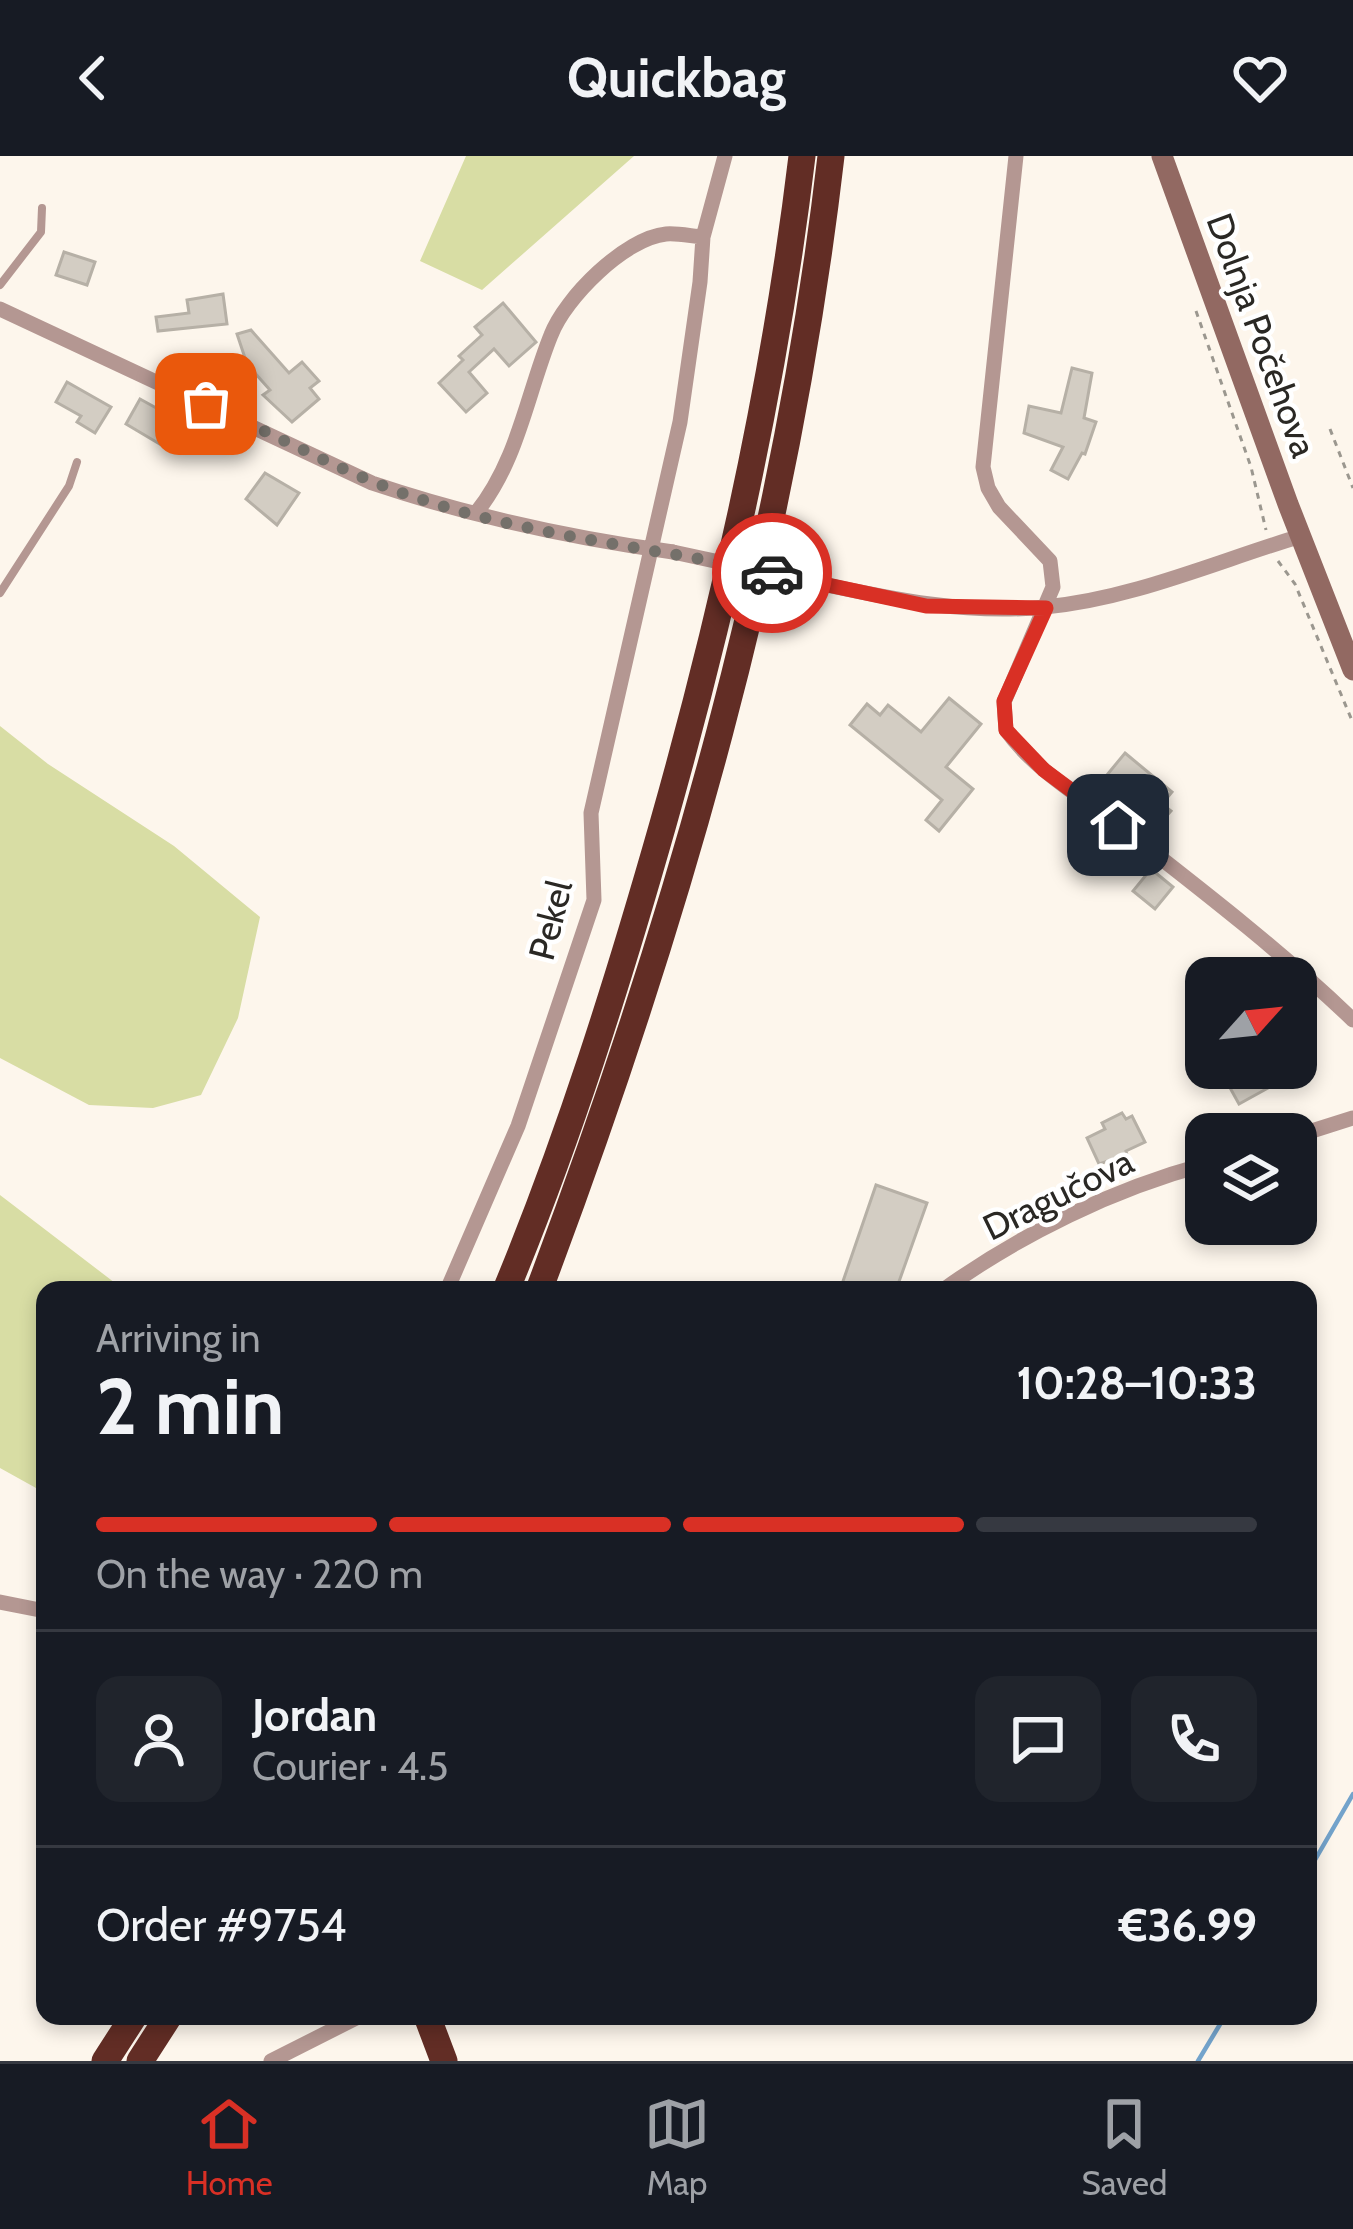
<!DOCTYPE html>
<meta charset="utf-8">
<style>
body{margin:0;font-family:Cabin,sans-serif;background:#20242c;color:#f1f3f6;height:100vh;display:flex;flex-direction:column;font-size:45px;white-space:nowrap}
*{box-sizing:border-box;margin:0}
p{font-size:39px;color:#9ea1a6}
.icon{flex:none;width:66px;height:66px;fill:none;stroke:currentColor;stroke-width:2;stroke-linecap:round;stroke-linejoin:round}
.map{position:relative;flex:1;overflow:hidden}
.details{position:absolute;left:36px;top:1125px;width:1281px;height:744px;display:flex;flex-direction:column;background:#171b24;border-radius:24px;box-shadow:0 6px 18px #0003}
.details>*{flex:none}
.needle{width:78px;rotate:63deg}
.tools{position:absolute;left:1185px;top:801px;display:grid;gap:24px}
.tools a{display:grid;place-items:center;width:132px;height:132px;border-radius:24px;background:#171b24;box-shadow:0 6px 18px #0003;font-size:60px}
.pin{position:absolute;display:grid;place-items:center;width:102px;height:102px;color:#fff;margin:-51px;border-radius:24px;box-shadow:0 6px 18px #0006}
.courier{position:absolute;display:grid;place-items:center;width:120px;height:120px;margin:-60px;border:9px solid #d93025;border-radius:50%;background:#fff;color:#222;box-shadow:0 3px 15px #0007}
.summary em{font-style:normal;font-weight:700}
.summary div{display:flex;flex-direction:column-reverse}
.summary{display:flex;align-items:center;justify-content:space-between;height:204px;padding:0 60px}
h1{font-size:78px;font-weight:700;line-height:90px}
.bar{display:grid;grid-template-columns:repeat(4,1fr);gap:18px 12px;align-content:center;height:144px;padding:0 60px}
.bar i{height:15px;border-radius:9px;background:#363941}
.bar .on{background:#d93025}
.bar p{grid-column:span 4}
.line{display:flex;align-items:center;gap:30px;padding:0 60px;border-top:3px solid #363941}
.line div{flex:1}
.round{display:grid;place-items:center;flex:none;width:126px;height:126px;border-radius:24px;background:#20242c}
header{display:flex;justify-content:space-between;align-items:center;height:156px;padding:0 60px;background:#171b24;font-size:54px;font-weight:700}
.tab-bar{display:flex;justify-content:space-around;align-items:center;height:168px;border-top:3px solid #363941;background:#171b24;font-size:33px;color:#9ea1a6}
.tab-bar a{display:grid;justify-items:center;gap:6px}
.tab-bar .on{color:#d93025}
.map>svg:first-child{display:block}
.green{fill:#d8dda4}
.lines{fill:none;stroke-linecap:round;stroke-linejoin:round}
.stream{stroke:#73a3cb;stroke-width:4.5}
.building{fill:#d3cdc3;stroke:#b6b0a6;stroke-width:3}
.path{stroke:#9b978f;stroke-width:3;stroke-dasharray:6 6;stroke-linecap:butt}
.lane{stroke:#b49792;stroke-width:8}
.street{stroke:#b49792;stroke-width:15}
.secondary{stroke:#926962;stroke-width:21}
.highway{stroke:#622d25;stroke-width:27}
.street-bridge{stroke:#b49792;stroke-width:15}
.done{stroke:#74706a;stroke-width:12;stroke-dasharray:0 21.6}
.route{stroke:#d93025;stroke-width:15}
.labels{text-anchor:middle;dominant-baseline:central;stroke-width:9;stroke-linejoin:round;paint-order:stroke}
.street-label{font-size:36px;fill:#2a2824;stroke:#fff}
</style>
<header><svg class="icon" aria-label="back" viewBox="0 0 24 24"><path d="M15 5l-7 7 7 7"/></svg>Quickbag<svg class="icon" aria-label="heart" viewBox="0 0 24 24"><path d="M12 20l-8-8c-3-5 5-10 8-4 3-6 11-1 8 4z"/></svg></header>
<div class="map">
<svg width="1353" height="1905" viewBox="0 0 1353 1905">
<rect width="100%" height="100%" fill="#fdf6ec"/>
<path class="green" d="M466,0H634L482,134L420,105Z
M0,570L48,608L174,690L260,761L238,862L201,939L153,952L89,949L0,902Z
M0,1039L119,1130L117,1134H45V1337L0,1312Z"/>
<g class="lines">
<path class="stream" d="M1308,1716L1353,1638
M1198,1905L1225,1860"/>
</g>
<path class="building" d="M64,96L95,106L87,129L56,119Z
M223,138L227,168L158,175L156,161L189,157L187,144Z
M503,147L536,186L509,210L494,193L469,216L487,237L466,256L439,227L463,204L459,200L482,179L475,171Z
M251,174L289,217L302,206L319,225L310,232L319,243L292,266L263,239L270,234L247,208L237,178Z
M1072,212L1092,217L1084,262L1096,266L1085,298L1082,297L1068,323L1051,314L1063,291L1024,277L1029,250L1061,257Z
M67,226L111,251L95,277L77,266L81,260L56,246Z
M140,243L178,264L163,290L126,268Z
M265,317L299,337L277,369L246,343Z
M949,542L981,568L946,611L973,633L939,675L926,664L942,644L850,569L867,548L880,559L888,549L921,576Z
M1125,597L1172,636L1162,648L1171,655L1156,672L1148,665L1142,672L1093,636Z
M1151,713L1173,731L1155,753L1133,735Z
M1219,912H1256L1268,932L1239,948Z
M1122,957L1126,963L1132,960L1145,986L1126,995L1127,999L1099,1008L1087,982L1105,973L1102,967Z
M876,1029L927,1047L896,1134H840Z"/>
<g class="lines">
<path class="path" d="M1196,155L1251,311L1266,374
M1330,273L1353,332
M1278,405L1295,428L1353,567"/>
<path class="lane" d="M0,129L41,76L42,52
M0,437L69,330L77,306"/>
<path class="street" d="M1016,0L983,311L988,332L999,351L1050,405L1053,431L1004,546L1006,574C1036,616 1085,643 1126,675C1203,735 1282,796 1353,864
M0,153L372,327C470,360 571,382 673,396
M476,357C518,305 527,238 551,179C565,142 625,82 666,78C677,77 691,80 703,81
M817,427C892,443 967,459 1045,451C1132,443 1218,405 1301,380
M1296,980L1353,962
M447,1134L518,970L594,744L591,657L680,266L700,126L703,81L725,0
M943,1134C1021,1078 1113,1033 1206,1008
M0,1446L45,1455
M271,1905L360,1860"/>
<path class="secondary" d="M1162,0L1288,348L1353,514"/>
<path class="highway" d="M506,1134C569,982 618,826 663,668C725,449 775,226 802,0
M539,1134C677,768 786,389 831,0
M427,1860L444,1905
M105,1905L134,1860
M140,1905L169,1860"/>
<path class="street-bridge" d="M673,396L817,427"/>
</g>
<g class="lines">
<path class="done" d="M206,248C278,279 347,320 423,344C536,381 656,392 772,417"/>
<path class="route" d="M772,417L926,450L1046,452L1004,545L1006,574L1044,614L1118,669"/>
</g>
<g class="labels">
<g class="street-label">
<text transform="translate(1262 179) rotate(70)">Dolnja Počehova</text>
<text transform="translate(550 764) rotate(-76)">Pekel</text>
<text transform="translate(1058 1038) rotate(-26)">Dragučova</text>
</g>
</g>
</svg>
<div class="tools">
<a><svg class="needle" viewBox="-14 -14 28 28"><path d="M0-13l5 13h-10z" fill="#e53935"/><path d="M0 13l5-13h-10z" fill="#9ea1a6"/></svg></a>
<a><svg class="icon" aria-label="layers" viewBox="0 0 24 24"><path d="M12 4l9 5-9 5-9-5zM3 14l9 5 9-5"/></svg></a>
</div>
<div class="pin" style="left:206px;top:248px;background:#ea580c"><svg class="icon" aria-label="bag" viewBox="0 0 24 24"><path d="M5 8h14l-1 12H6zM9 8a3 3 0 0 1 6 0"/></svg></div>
<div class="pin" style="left:1118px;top:669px;background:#1f2937"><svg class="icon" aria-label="home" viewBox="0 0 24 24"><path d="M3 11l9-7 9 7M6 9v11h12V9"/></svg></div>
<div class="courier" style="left:772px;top:417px"><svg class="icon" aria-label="car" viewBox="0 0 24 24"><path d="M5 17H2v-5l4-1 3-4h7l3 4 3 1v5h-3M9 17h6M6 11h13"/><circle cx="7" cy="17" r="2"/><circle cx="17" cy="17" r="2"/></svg></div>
<section class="details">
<div class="summary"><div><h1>2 min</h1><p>Arriving in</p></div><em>10:28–10:33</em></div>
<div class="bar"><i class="on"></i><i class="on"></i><i class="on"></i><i></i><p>On the way · 220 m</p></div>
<div class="line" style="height:216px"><a class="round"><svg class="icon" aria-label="person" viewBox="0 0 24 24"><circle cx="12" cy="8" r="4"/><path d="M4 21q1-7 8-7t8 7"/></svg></a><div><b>Jordan</b><p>Courier · 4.5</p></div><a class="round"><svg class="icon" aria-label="chat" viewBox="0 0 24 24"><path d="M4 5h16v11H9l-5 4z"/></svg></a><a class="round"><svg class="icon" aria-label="phone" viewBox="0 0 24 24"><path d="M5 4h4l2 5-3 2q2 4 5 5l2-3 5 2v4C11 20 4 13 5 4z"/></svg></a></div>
<div class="line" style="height:156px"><div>Order #9754</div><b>€36.99</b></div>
</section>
</div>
<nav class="tab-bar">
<a class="on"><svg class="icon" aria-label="home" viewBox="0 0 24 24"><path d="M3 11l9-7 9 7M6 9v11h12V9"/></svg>Home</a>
<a><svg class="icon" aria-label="map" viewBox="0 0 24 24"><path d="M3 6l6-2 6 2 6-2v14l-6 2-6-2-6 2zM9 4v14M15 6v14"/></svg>Map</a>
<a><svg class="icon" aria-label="saved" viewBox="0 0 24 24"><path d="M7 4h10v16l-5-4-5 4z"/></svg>Saved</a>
</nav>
